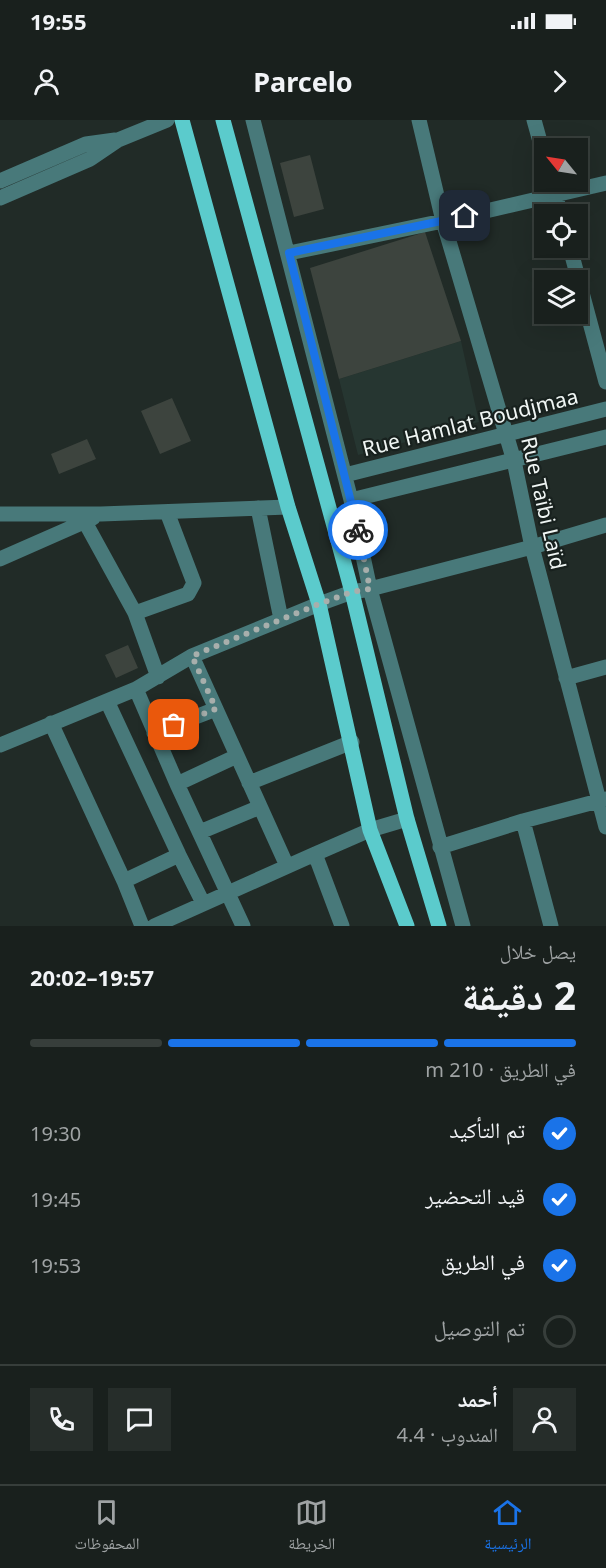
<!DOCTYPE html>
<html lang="ar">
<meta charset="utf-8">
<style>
body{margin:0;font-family:"Noto Sans","Noto Naskh Arabic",sans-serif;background:#262d2a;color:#f1f3f6;direction:rtl;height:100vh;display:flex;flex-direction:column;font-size:22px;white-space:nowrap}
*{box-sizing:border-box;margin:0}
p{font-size:20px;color:#9fa3a4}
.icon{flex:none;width:33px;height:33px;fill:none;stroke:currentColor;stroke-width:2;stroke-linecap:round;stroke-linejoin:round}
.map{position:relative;height:806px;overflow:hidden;direction:ltr}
.sheet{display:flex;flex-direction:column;background:#19201d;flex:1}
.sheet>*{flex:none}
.needle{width:39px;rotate:300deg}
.tools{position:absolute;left:534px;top:18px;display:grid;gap:12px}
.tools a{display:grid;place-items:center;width:54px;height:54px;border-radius:0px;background:#19201d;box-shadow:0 6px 24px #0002,0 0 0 2px #373e3b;font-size:30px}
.pin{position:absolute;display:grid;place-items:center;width:51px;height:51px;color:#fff;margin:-26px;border-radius:12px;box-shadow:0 3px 9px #0006}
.courier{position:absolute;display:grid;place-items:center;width:60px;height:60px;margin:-30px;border:4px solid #1a73e8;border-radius:50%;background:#fff;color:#222;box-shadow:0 2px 8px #0007}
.summary em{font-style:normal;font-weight:700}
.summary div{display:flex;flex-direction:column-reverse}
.summary{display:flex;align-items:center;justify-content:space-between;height:102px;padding:0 30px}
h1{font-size:39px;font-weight:700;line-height:45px}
.bar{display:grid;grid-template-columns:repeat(4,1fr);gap:9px 6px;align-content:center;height:72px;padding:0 30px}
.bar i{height:8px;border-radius:4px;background:#373e3b}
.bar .current{background:#1a73e8}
.bar p{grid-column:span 4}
.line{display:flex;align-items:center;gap:15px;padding:0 30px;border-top:2px solid #373e3b}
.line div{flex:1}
.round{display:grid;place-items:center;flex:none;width:63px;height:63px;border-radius:0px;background:#262d2a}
ol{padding:0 30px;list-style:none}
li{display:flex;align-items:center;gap:18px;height:66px}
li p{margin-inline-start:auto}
li .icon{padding:6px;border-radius:50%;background:#1a73e8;color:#fff;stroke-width:4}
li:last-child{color:#9fa3a4}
li i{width:33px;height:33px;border:3px solid #373e3b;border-radius:50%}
.status{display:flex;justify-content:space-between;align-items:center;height:42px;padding:0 30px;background:#19201d;direction:ltr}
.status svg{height:16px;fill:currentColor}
header{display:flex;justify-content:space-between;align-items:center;height:78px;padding:0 30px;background:#19201d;font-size:27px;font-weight:700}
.menu{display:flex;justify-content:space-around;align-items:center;height:84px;border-top:2px solid #373e3b;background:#19201d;font-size:16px;color:#9fa3a4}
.menu a{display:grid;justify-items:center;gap:3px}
.menu .current{color:#1a73e8}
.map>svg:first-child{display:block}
.built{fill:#263631}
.building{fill:#3d443e}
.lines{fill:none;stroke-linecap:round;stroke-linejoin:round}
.minor{stroke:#48797a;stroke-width:15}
.major{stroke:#5bcbcc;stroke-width:15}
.done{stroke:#a8afac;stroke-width:6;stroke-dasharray:0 10.8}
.route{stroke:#1a73e8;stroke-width:8}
.labels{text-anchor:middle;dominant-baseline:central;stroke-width:4.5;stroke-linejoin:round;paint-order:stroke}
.street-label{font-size:21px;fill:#f0f6f4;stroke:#18211e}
</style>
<div class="status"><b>19:55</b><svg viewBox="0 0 49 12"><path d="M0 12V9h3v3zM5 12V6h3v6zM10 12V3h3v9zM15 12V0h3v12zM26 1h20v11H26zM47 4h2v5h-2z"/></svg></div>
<header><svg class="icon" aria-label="forward" viewBox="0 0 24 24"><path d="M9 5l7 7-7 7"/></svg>Parcelo<svg class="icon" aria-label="person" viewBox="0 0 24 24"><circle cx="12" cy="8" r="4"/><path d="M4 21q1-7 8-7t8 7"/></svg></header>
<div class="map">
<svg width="606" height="806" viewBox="0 0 606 806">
<rect width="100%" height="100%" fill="#212b27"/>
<path class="built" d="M461,221L479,302L358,335L339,259Z"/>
<path class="building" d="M310,35L324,89L294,97L280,43Z
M425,112L461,221L339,259L310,148Z
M172,278L191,321L160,334L141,291Z
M87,319L96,339L59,354L51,334Z
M128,525L138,548L116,558L105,535Z"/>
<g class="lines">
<path class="minor" d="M419,0L443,101L514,341L532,427L606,707
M534,0L544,36
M0,61L86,24L115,20
M551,62L561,94
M0,78L90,39L118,20L167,0
M570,128L606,262
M289,133L443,101L606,63
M345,355L606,289
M351,380L606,317
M258,388L281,499
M0,394H101L288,387
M85,402L135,493L158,557
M0,439L93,398
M135,493L188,474L194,463L167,392
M192,536L287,746
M566,558L606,547
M136,569L177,664L243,806
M107,581L179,735L203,783
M51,603L124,761L142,806
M154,613L216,589
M0,625L136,569L192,536L319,484L352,472L370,469L351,380L253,0
M249,663L352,622
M177,664L237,636
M523,701L551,806
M200,712L260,687
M440,727L523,701L606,679
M315,734L342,806
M124,761L179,735
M154,806L315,734L370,710L407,699
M463,806L370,469L532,427L606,405"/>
<path class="major" d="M182,0L288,387L319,484L370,710L407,806
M223,0L352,472L407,699L439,806"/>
</g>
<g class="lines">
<path class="done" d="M174,605L216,589L192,536L319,484L352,472L370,469L358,410"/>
<path class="route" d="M358,410L289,133L465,96"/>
</g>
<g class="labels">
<g class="street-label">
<text transform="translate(470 302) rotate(-14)">Rue Hamlat Boudjmaa</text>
<text transform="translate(544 383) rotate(77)">Rue Taïbi Laïd</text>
</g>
</g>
</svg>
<div class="tools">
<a><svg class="needle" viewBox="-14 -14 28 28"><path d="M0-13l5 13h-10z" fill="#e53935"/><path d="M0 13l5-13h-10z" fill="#9fa3a4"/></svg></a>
<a><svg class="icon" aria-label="locate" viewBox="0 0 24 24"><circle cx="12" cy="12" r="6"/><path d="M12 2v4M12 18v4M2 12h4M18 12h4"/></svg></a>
<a><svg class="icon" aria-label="layers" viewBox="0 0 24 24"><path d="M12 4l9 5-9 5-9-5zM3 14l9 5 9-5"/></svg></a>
</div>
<div class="pin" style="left:174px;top:605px;background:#ea580c"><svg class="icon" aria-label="bag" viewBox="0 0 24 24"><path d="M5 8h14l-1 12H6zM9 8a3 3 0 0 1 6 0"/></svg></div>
<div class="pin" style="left:465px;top:96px;background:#1f2937"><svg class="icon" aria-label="home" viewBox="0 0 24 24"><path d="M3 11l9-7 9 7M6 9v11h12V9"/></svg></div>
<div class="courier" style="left:358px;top:410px"><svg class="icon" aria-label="bike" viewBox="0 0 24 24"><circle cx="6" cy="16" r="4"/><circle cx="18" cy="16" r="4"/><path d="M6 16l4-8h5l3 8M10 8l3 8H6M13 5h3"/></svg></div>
</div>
<section class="sheet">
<div class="summary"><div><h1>2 دقيقة</h1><p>يصل خلال</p></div><em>19:57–20:02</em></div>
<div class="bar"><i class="current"></i><i class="current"></i><i class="current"></i><i></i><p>في الطريق · 210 m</p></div>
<ol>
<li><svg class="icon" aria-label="check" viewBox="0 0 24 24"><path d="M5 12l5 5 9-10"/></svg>تم التأكيد<p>19:30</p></li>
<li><svg class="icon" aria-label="check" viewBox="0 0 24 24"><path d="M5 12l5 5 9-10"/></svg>قيد التحضير<p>19:45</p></li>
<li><svg class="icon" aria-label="check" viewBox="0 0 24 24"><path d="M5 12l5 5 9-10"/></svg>في الطريق<p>19:53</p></li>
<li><i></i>تم التوصيل</li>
</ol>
<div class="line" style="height:108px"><a class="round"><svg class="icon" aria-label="person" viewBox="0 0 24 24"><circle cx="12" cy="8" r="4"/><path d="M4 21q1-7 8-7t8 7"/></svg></a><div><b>أحمد</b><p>المندوب · 4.4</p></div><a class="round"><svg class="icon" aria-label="chat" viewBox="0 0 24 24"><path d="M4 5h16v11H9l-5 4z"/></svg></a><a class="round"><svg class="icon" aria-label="phone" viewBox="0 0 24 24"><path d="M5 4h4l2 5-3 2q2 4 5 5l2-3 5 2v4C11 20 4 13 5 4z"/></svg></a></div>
</section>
<nav class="menu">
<a class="current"><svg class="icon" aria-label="home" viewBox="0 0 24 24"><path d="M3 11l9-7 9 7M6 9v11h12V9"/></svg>الرئيسية</a>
<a><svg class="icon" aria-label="map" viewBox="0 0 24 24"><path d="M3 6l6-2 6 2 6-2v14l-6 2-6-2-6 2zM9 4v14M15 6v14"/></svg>الخريطة</a>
<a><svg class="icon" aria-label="saved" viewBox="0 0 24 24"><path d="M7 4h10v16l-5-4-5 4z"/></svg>المحفوظات</a>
</nav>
